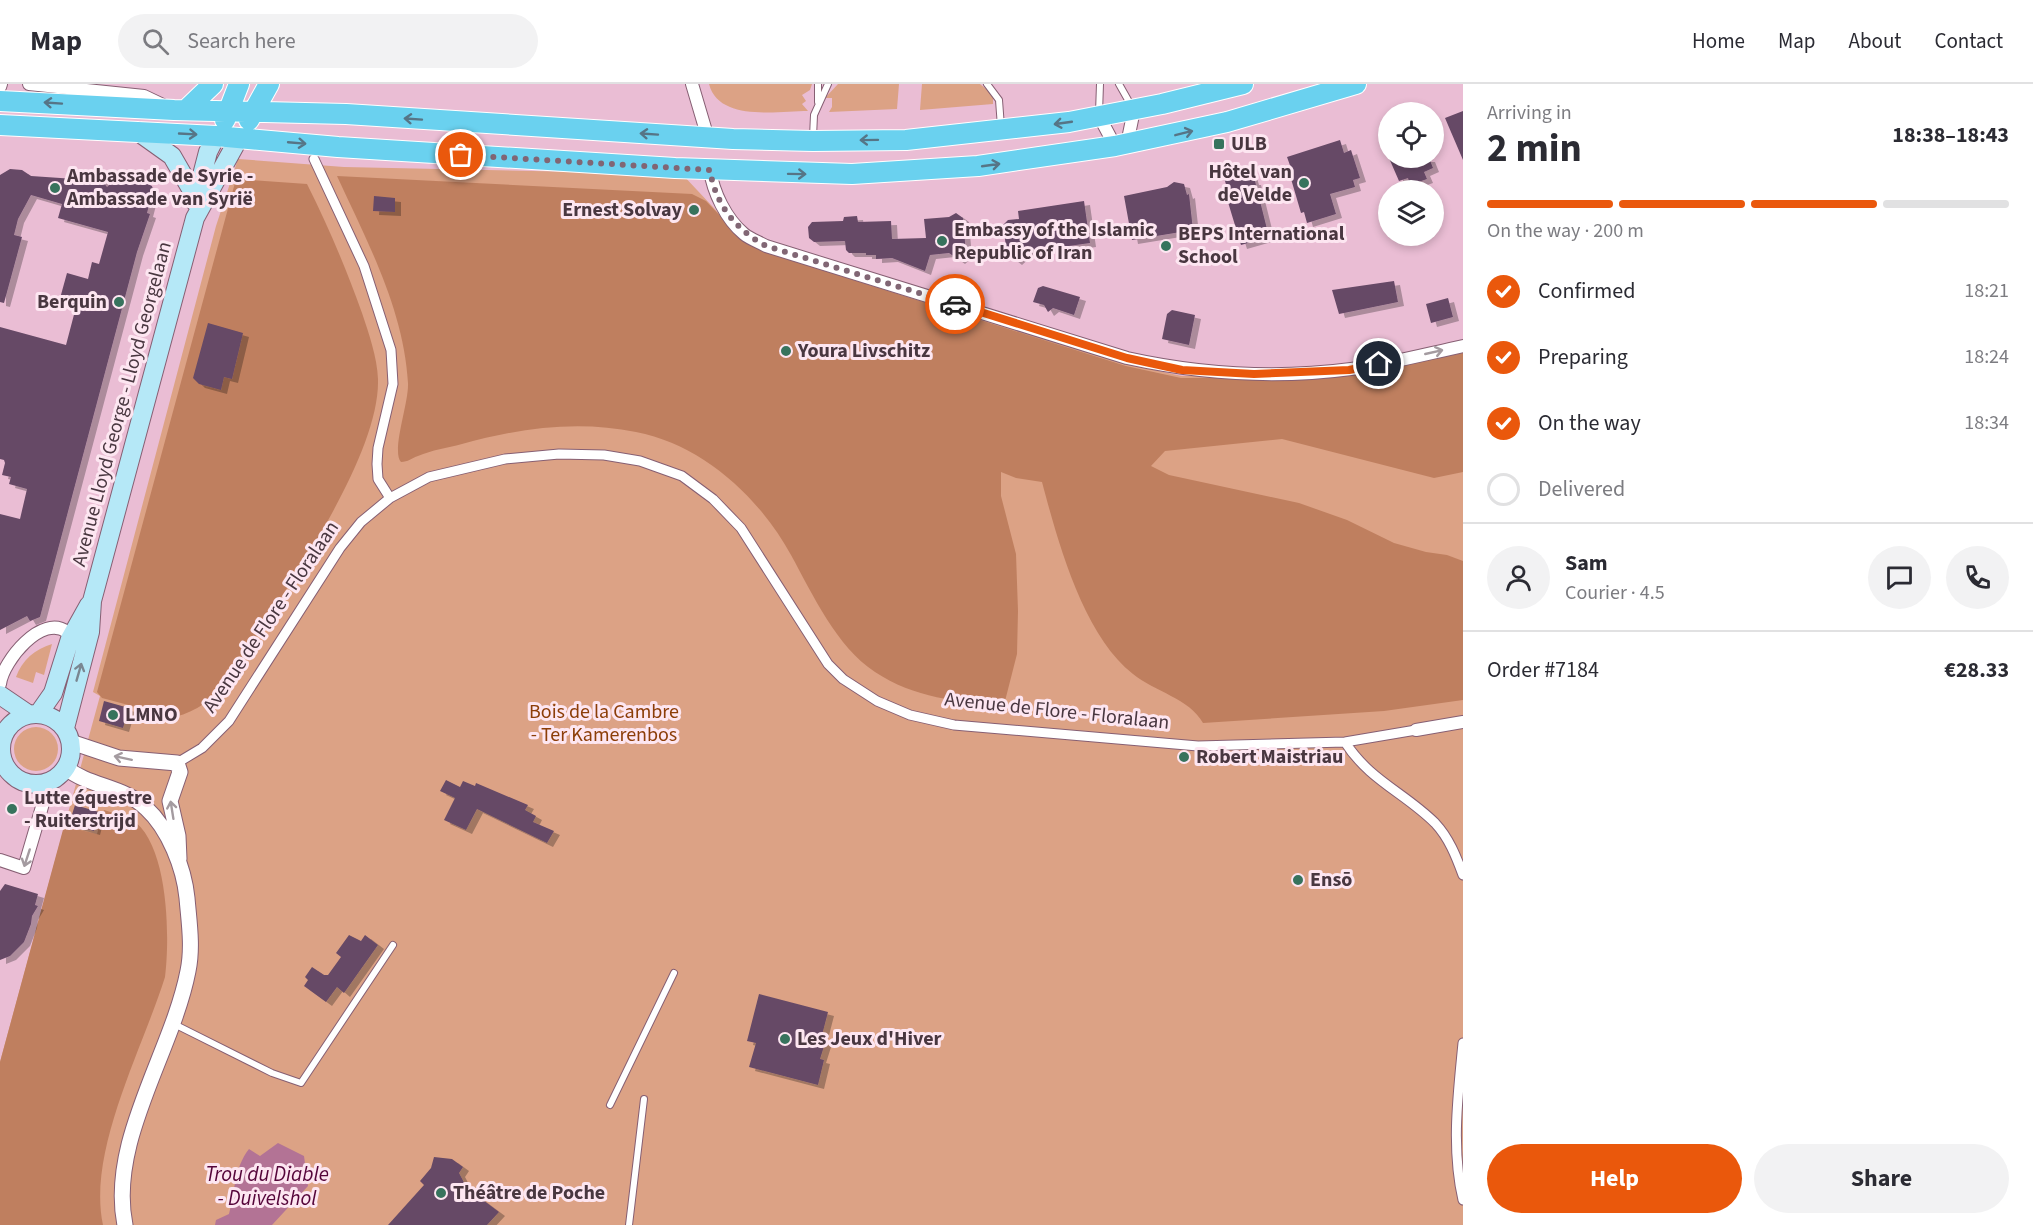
<!DOCTYPE html>
<meta charset="utf-8">
<style>
body{margin:0;font-family:"Source Sans 3",sans-serif;background:#f2f2f3;color:#2b2b33;height:100vh;display:flex;flex-direction:column;font-size:22px;white-space:nowrap}
*{box-sizing:border-box;margin:0}
p{font-size:20px;color:#7c7c81}
.icon{flex:none;width:33px;height:33px;fill:none;stroke:currentColor;stroke-width:2;stroke-linecap:round;stroke-linejoin:round}
.map{position:relative;flex:1;overflow:hidden}
.drawer{display:flex;flex-direction:column;background:#fff;width:570px}
.drawer>*{flex:none}
.buttons{position:absolute;left:1378px;top:18px;display:grid;gap:12px}
.buttons a{display:grid;place-items:center;width:66px;height:66px;border-radius:50%;background:#fff;box-shadow:0 3px 9px #0003;font-size:30px}
.pin{position:absolute;display:grid;place-items:center;width:51px;height:51px;color:#fff;margin:-26px;border:3px solid #fff;border-radius:50%;box-shadow:0 2px 6px #0007}
.courier{position:absolute;display:grid;place-items:center;width:60px;height:60px;margin:-30px;border:4px solid #ea580c;border-radius:50%;background:#fff;color:#222;box-shadow:0 2px 8px #0007}
.summary em{font-style:normal;font-weight:700}
.summary div{display:flex;flex-direction:column-reverse}
.summary{display:flex;align-items:center;justify-content:space-between;height:102px;padding:0 24px}
h1{font-size:39px;font-weight:700;line-height:45px}
.bar{display:grid;grid-template-columns:repeat(4,1fr);gap:9px 6px;align-content:center;height:72px;padding:0 24px}
.bar i{height:8px;border-radius:4px;background:#e1e1e2}
.bar .on{background:#ea580c}
.bar p{grid-column:span 4}
.line{display:flex;align-items:center;gap:15px;padding:0 24px;border-top:2px solid #e1e1e2}
.line div{flex:1}
.round{display:grid;place-items:center;flex:none;width:63px;height:63px;border-radius:32px;background:#f2f2f3}
ol{padding:0 24px;list-style:none}
li{display:flex;align-items:center;gap:18px;height:66px}
li p{margin-inline-start:auto}
li .icon{padding:6px;border-radius:50%;background:#ea580c;color:#fff;stroke-width:4}
li:last-child{color:#7c7c81}
li i{width:33px;height:33px;border:3px solid #e1e1e2;border-radius:50%}
.cta{display:flex;gap:12px;margin-top:auto;padding:12px 24px}
.cta a{flex:1;height:69px;border-radius:36px;background:#ea580c;color:#fff;font-size:24px;font-weight:700;line-height:69px;text-align:center}
.cta a+a{background:#f2f2f3;color:#2b2b33}
header{display:flex;align-items:center;gap:36px;box-sizing:border-box;height:84px;padding:0 30px;background:#fff;border-bottom:2px solid #e1e1e2}
header strong{font-size:28px}
nav{display:flex;gap:33px;margin-inline-start:auto;font-size:21px}
.search{width:420px;height:54px;background:#f2f2f3;display:flex;align-items:center;gap:15px;box-sizing:border-box;padding:0 21px;border-radius:33px;color:#7c7c81;font-size:22px}
main{display:flex;flex:1;min-height:0}
.map>svg:first-child{display:block}
.green{fill:#dca285}
.forest{fill:#bf7f5f}
.water{fill:#b37395}
.building{fill:#664966;filter:url(#shadow)}
.lines{fill:none;stroke-linecap:round;stroke-linejoin:round}
.service-casing{stroke:#865f73;stroke-width:8}
.pedestrian-casing{stroke:#865f73;stroke-width:11}
.minor-casing{stroke:#865f73;stroke-width:14}
.tertiary-casing{stroke:#865f73;stroke-width:17}
.secondary-casing{stroke:#865f73;stroke-width:20}
.primary-casing{stroke:#fff;stroke-width:22}
.service{stroke:#fff;stroke-width:6}
.pedestrian{stroke:#fff;stroke-width:9}
.minor{stroke:#fff;stroke-width:12}
.tertiary{stroke:#fff;stroke-width:15}
.secondary{stroke:#b5e8f7;stroke-width:18}
.primary{stroke:#6ad1ef;stroke-width:20}
.oneway{stroke:#567586}
.oneway2{stroke:#a49ba0}
.oneway3{stroke:#7a8792}
.done{stroke:#816674;stroke-width:6;stroke-dasharray:0 10.8}
.route{stroke:#ea580c;stroke-width:8}
.poi-dot{fill:#37735d;stroke:#fde6f1;stroke-width:2}
.labels{text-anchor:middle;dominant-baseline:central;stroke-width:6;stroke-linejoin:round;paint-order:stroke}
.poi-label{font-size:20px;font-weight:bold;fill:#493740;stroke:#fde6f1;text-anchor:start}
.street-label{font-size:20px;fill:#493740;stroke:#fde6f1}
.park-label{font-size:20px;fill:#8c3d08;stroke:#fde6f1}
.water-label{font-size:21px;font-style:italic;fill:#55053a;stroke:#fde6f1}
</style>
<header>
<strong>Map</strong>
<div class="search"><svg class="icon" aria-label="search" viewBox="0 0 24 24"><circle cx="10" cy="10" r="6"/><path d="M15 15l6 6"/></svg>Search here</div>
<nav><a>Home</a><a>Map</a><a>About</a><a>Contact</a></nav>
</header>
<main>
<div class="map">
<svg width="1463" height="1141" viewBox="0 0 1463 1141">
<defs>
<filter id="shadow"><feDropShadow dx="6" dy="4" stdDeviation="0" flood-color="#0004"/></filter>
</defs>
<rect width="100%" height="100%" fill="#eabdd4"/>
<path class="green" d="M709,0H812L810,6L802,11L806,17L802,20L808,27C777,27 719,38 709,0Z
M838,0H899L897,25L829,28L832,23V14H825Z
M922,0H980L993,11V20L920,26Z
M238,75L344,83L682,90L742,154L1126,280L1182,292H1260L1463,265V1141H0V978L100,612L93,608L216,142Z
M52,560L44,591L36,588L33,599L16,593C22,576 35,565 52,560Z
M14 665a22 22 0 1 1 44 0a22 22 0 1 1-44 0Z"/>
<path class="forest" d="M337,92L692,110L706,117L745,158L762,167L1126,282L1181,294H1260L1354,290L1463,269V388L1434,394L1282,355L1165,367L1151,382L1169,391L1299,419L1347,436L1394,459L1426,468L1447,471L1463,477V616L1384,627L1203,639C1189,614 1155,608 1133,590C1083,551 1058,458 1042,398L1016,394L1001,388V412L1016,470L1018,527L1017,570L1004,621C958,618 914,614 875,588C836,562 813,511 791,471C759,413 703,361 636,348C578,336 519,344 462,360C447,364 432,366 418,372C412,374 408,378 401,378C391,367 409,319 408,299C404,226 367,157 337,92Z
M236,95L307,100C328,142 346,184 362,229C369,250 377,273 378,295C380,365 303,479 265,539C252,561 239,590 220,607C190,633 172,638 134,631L136,623L102,614L97,608Z
M104,726C112,729 123,731 131,735C169,758 170,854 165,893C143,964 87,1067 103,1141H0V978L64,742L97,750Z"/>
<path class="water" d="M278,1059L304,1072L308,1102L272,1141H215L216,1136L229,1130C235,1108 234,1084 249,1065L260,1072Z"/>
<path class="building" d="M1463,27V76L1445,34Z
M1340,56L1344,69L1351,66L1360,94L1353,96L1355,103L1330,110L1336,130L1307,139L1304,128L1301,129L1289,88L1292,87L1287,73Z
M1389,74H1429L1433,84L1424,88L1427,95L1410,101L1408,94L1399,97Z
M1249,83L1253,97H1255L1269,153L1241,161L1224,105L1227,104L1223,90Z
M10,85L22,86L31,92L75,95V92L93,93L101,95L107,103L114,96H119L122,100L129,96H139L152,102L153,106L147,129L150,130L137,168L40,533L30,537L27,532L0,546V430L20,435L27,405L9,400L11,393L2,391L5,379L4,376L0,375V243L66,261L76,223L59,218L67,189L88,195L92,178L99,180L108,148L58,134L62,120L31,111L18,135L14,151L22,153L4,219L0,218V91Z
M1174,98L1184,100L1187,111L1189,110L1193,146L1132,156L1124,112L1167,103Z
M374,112L395,114V128L373,127Z
M1084,117L1090,159L1026,168L1016,177L1007,170L1003,141L1008,136L1019,135L1018,127Z
M956,129L963,134L966,170L959,176L949,169L930,171L925,187L892,174L876,175V171H866V169H849L846,166L845,157L814,158L809,154L808,143L812,138L843,137L844,133L857,132L858,138L891,137L892,155L926,154L924,135L949,133Z
M1394,197L1398,218L1339,230L1332,206Z
M1043,202L1080,213L1074,231L1053,224L1048,228L1044,221L1033,218L1038,204Z
M1448,214L1453,233L1431,239L1426,220Z
M1172,226L1195,231L1189,261L1162,255L1167,230Z
M208,239L243,249L232,295L224,293L221,306L199,300L193,294Z
M104,617L129,624L123,644L99,637Z
M446,696L460,703L463,697L475,702L476,699L528,721L525,726L536,732L533,738L554,747L547,759L477,725L466,746L444,736L455,714L440,707Z
M75,721L99,728L94,747L69,740Z
M5,800L38,810L35,821L38,822L32,832L31,840L24,858L10,872L0,876V807Z
M349,851L361,857L365,851L378,861L344,909L337,903L326,918L304,902L308,896L305,893L312,883L324,891H328L341,873L336,869Z
M759,910L828,928L821,955L826,956L820,975L824,976L818,1001L749,983L756,959L747,957Z
M434,1073L452,1075L463,1083L459,1089L467,1104L499,1128L487,1141H388L424,1101L420,1097L431,1084Z"/>
<g class="lines">
<g class="service-casing">
<path id="service" d="M987,0L999,16L1001,43
M1119,0L1132,23
M818,18V0
M1099,29L1100,0
M813,53L814,31L828,0
M174,940L272,989L301,999L393,861
M610,1021L674,889
M629,1141L644,1015"/>
</g>
<g class="pedestrian-casing">
<path id="pedestrian" d="M314,75L364,182L391,266L393,300L378,364L377,380L378,395L390,414
M1345,658C1369,696 1405,709 1435,739C1449,754 1456,772 1463,791
M177,679L202,664L229,637L340,464L361,438L390,414L429,393L505,375L559,370L604,371L640,377L682,392L713,415L741,444L828,580L843,595L877,617L910,631L954,641L1198,662L1345,658L1416,646
M1463,959C1458,1011 1451,1064 1463,1116"/>
</g>
<g class="minor-casing">
<path id="minor" d="M29,0L144,12L165,22
M692,0L708,54
M0,3L1,0
M1099,32L1115,62
M1127,60L1134,26
M710,86C713,108 726,135 744,150C750,155 759,158 766,162L1127,274C1200,290 1276,295 1351,285C1388,280 1426,270 1463,262
M0,600C3,577 42,529 67,548L70,555
M1416,646L1463,638
M0,776L24,784L44,716L39,700"/>
</g>
<g class="tertiary-casing">
<path id="tertiary" d="M71,658L119,674L177,679L180,688L170,717L178,752L179,775
M66,684C90,703 123,702 146,724C169,745 184,784 187,814C189,838 193,863 188,887C172,969 108,1057 125,1141"/>
</g>
<g class="secondary-casing">
<path id="secondary" d="M137,47L172,72L195,112
M195,118L208,68L216,52
M0,611L28,630
M39,629L53,609L70,555L89,521
M1 665a35 35 0 1 1 70 0a35 35 0 1 1-70 0Z
M65,644L90,548L92,517L195,134L239,54"/>
</g>
<g class="primary-casing">
<path id="primary" d="M0,17L174,26L346,30L733,55L813,57L906,56L1069,38L1162,20L1243,0
M186,26L213,0
M225,36L239,0
M249,36L269,0
M0,41L216,52L338,63L675,84L852,90L978,82L1115,62L1227,38L1356,0"/>
</g>
<use href="#service" class="service"/>
<use href="#pedestrian" class="pedestrian"/>
<use href="#minor" class="minor"/>
<use href="#tertiary" class="tertiary"/>
<use href="#secondary" class="secondary"/>
<use href="#primary" class="primary"/>
</g>
<defs><path id="oneway-shaft" d="M-6 0H5M1.5-3L5.5 0L1.5 3" fill="none" stroke-width="1.6" stroke-linecap="round" stroke-linejoin="round" transform="scale(1.5)"/></defs>
<g class="oneway">
<use href="#oneway-shaft" transform="translate(53 19) rotate(-176)"/>
<use href="#oneway-shaft" transform="translate(413 35) rotate(-176)"/>
<use href="#oneway-shaft" transform="translate(1063 39) rotate(172)"/>
<use href="#oneway-shaft" transform="translate(1184 49) rotate(-14)"/>
<use href="#oneway-shaft" transform="translate(188 50) rotate(3)"/>
<use href="#oneway-shaft" transform="translate(649 50) rotate(-176)"/>
<use href="#oneway-shaft" transform="translate(869 56) rotate(179)"/>
<use href="#oneway-shaft" transform="translate(297 59) rotate(5)"/>
<use href="#oneway-shaft" transform="translate(991 81) rotate(-8)"/>
<use href="#oneway-shaft" transform="translate(797 90) rotate(1)"/>
</g>
<g class="oneway2">
<use href="#oneway-shaft" transform="translate(1434 268) rotate(-13)"/>
<use href="#oneway-shaft" transform="translate(123 674) rotate(-168)"/>
<use href="#oneway-shaft" transform="translate(172 726) rotate(-99)"/>
<use href="#oneway-shaft" transform="translate(27 774) rotate(108)"/>
</g>
<use class="oneway3" href="#oneway-shaft" transform="translate(79 588) rotate(-74)"/>
<g class="lines">
<path class="done" d="M461,71L710,86C715,120 736,146 766,162L955,220"/>
<path class="route" d="M955,220L1127,274L1182,286L1254,290L1349,286L1379,280"/>
</g>
<g class="poi-dot">
<rect x="1213" y="54" width="12" height="12" rx="3"/>
<circle cx="1304" cy="99" r="6"/>
<circle cx="55" cy="104" r="6"/>
<circle cx="694" cy="126" r="6"/>
<circle cx="942" cy="157" r="6"/>
<circle cx="1166" cy="162" r="6"/>
<circle cx="119" cy="218" r="6"/>
<circle cx="786" cy="267" r="6"/>
<circle cx="113" cy="631" r="6"/>
<circle cx="1184" cy="673" r="6"/>
<circle cx="12" cy="725" r="6"/>
<circle cx="1298" cy="796" r="6"/>
<circle cx="785" cy="955" r="6"/>
<circle cx="441" cy="1109" r="6"/>
</g>
<g class="labels">
<g class="poi-label">
<text x="1231" y="60">ULB</text>
<text x="1292" y="88" text-anchor="end">Hôtel van<tspan x="1292" dy="23">de Velde</tspan></text>
<text x="67" y="92">Ambassade de Syrie -<tspan x="67" dy="23">Ambassade van Syrië</tspan></text>
<text x="682" y="126" text-anchor="end">Ernest Solvay</text>
<text x="954" y="146">Embassy of the Islamic<tspan x="954" dy="23">Republic of Iran</tspan></text>
<text x="1178" y="150">BEPS International<tspan x="1178" dy="23">School</tspan></text>
<text x="107" y="218" text-anchor="end">Berquin</text>
<text x="798" y="267">Youra Livschitz</text>
<text x="125" y="631">LMNO</text>
<text x="1196" y="673">Robert Maistriau</text>
<text x="24" y="714">Lutte équestre<tspan x="24" dy="23">- Ruiterstrijd</tspan></text>
<text x="1310" y="796">Ensō</text>
<text x="797" y="955">Les Jeux d'Hiver</text>
<text x="453" y="1109">Théâtre de Poche</text>
</g>
<g class="street-label">
<text transform="translate(122 320) rotate(-75)">Avenue Lloyd George - Lloyd Georgelaan</text>
<text transform="translate(271 533) rotate(-56)">Avenue de Flore - Floralaan</text>
<text transform="translate(1057 627) rotate(6)">Avenue de Flore - Floralaan</text>
</g>
<g class="park-label">
<text x="604" y="628">Bois de la Cambre<tspan x="604" dy="23">- Ter Kamerenbos</tspan></text>
</g>
<g class="water-label">
<text x="267" y="1090">Trou du Diable<tspan x="267" dy="24">- Duivelshol</tspan></text>
</g>
</g>
</svg>
<div class="buttons">
<a><svg class="icon" aria-label="locate" viewBox="0 0 24 24"><circle cx="12" cy="12" r="6"/><path d="M12 2v4M12 18v4M2 12h4M18 12h4"/></svg></a>
<a><svg class="icon" aria-label="layers" viewBox="0 0 24 24"><path d="M12 4l9 5-9 5-9-5zM3 14l9 5 9-5"/></svg></a>
</div>
<div class="pin" style="left:461px;top:71px;background:#ea580c"><svg class="icon" aria-label="bag" viewBox="0 0 24 24"><path d="M5 8h14l-1 12H6zM9 8a3 3 0 0 1 6 0"/></svg></div>
<div class="pin" style="left:1379px;top:280px;background:#1f2937"><svg class="icon" aria-label="home" viewBox="0 0 24 24"><path d="M3 11l9-7 9 7M6 9v11h12V9"/></svg></div>
<div class="courier" style="left:955px;top:220px"><svg class="icon" aria-label="car" viewBox="0 0 24 24"><path d="M5 17H2v-5l4-1 3-4h7l3 4 3 1v5h-3M9 17h6M6 11h13"/><circle cx="7" cy="17" r="2"/><circle cx="17" cy="17" r="2"/></svg></div>
</div>
<section class="drawer">
<div class="summary"><div><h1>2 min</h1><p>Arriving in</p></div><em>18:38–18:43</em></div>
<div class="bar"><i class="on"></i><i class="on"></i><i class="on"></i><i></i><p>On the way · 200 m</p></div>
<ol>
<li><svg class="icon" aria-label="check" viewBox="0 0 24 24"><path d="M5 12l5 5 9-10"/></svg>Confirmed<p>18:21</p></li>
<li><svg class="icon" aria-label="check" viewBox="0 0 24 24"><path d="M5 12l5 5 9-10"/></svg>Preparing<p>18:24</p></li>
<li><svg class="icon" aria-label="check" viewBox="0 0 24 24"><path d="M5 12l5 5 9-10"/></svg>On the way<p>18:34</p></li>
<li><i></i>Delivered</li>
</ol>
<div class="line" style="height:108px"><a class="round"><svg class="icon" aria-label="person" viewBox="0 0 24 24"><circle cx="12" cy="8" r="4"/><path d="M4 21q1-7 8-7t8 7"/></svg></a><div><b>Sam</b><p>Courier · 4.5</p></div><a class="round"><svg class="icon" aria-label="chat" viewBox="0 0 24 24"><path d="M4 5h16v11H9l-5 4z"/></svg></a><a class="round"><svg class="icon" aria-label="phone" viewBox="0 0 24 24"><path d="M5 4h4l2 5-3 2q2 4 5 5l2-3 5 2v4C11 20 4 13 5 4z"/></svg></a></div>
<div class="line" style="height:78px"><div>Order #7184</div><b>€28.33</b></div>
<div class="cta"><a>Help</a><a>Share</a></div>
</section>
</main>
